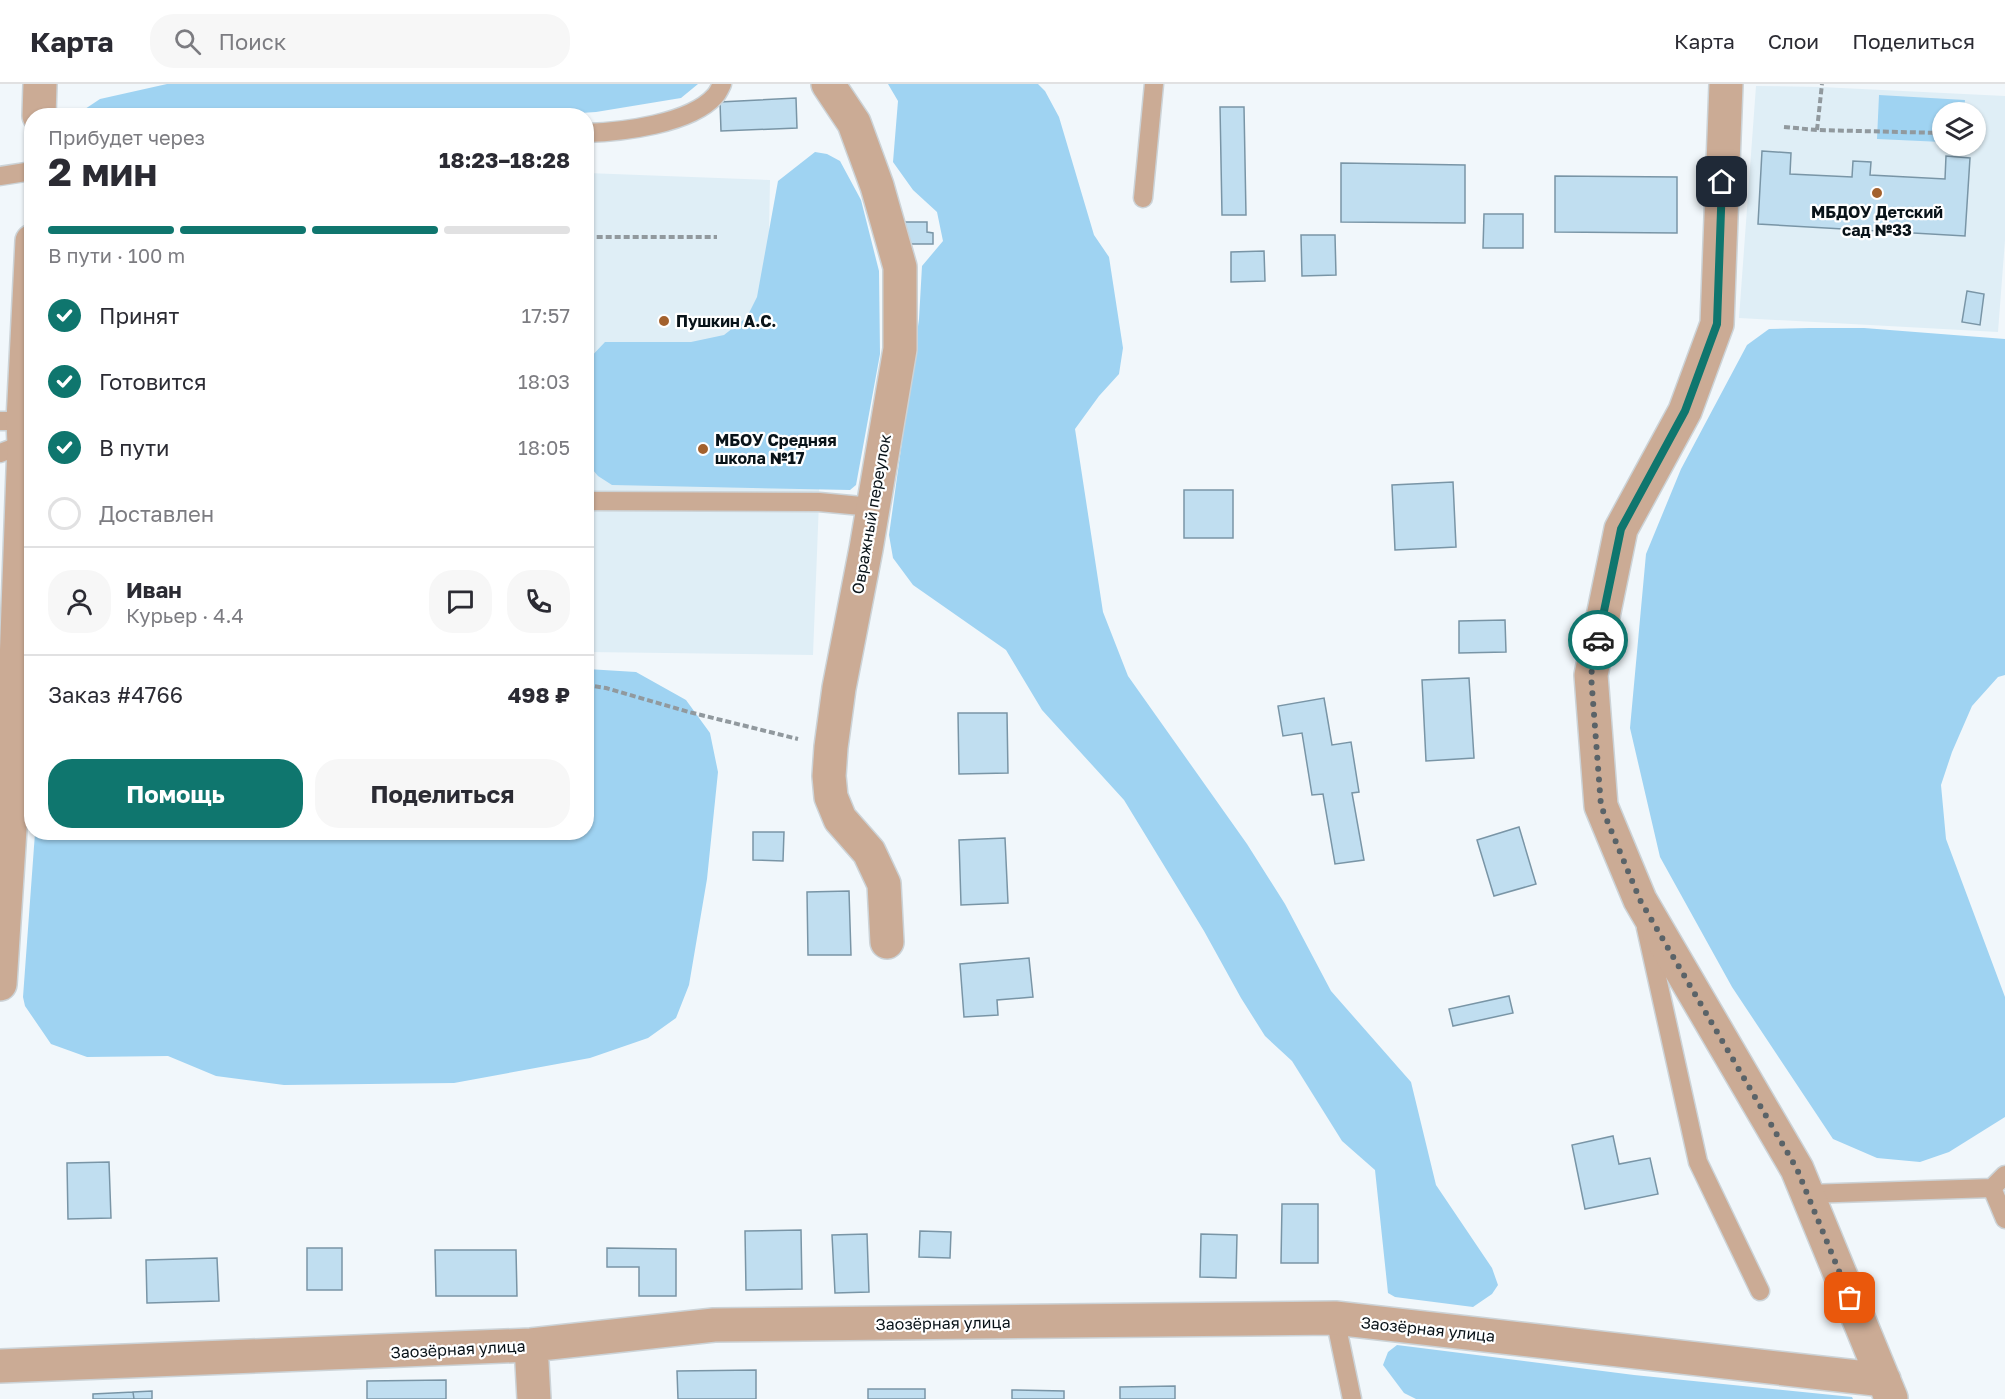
<!DOCTYPE html>
<html lang="ru">
<meta charset="utf-8">
<style>
body{margin:0;font-family:"Golos Text",sans-serif;background:#f7f7f7;color:#2b2b33;height:100vh;display:flex;flex-direction:column;font-size:22px;white-space:nowrap}
*{box-sizing:border-box;margin:0}
p{font-size:20px;color:#7c7c81}
.icon{flex:none;width:33px;height:33px;fill:none;stroke:currentColor;stroke-width:2;stroke-linecap:round;stroke-linejoin:round}
.map{position:relative;flex:1;overflow:hidden}
.sheet{position:absolute;left:24px;top:24px;width:570px;height:732px;display:flex;flex-direction:column;background:#fff;border-radius:24px;box-shadow:0 2px 4px #0004}
.sheet>*{flex:none}
.tools{position:absolute;left:1932px;top:18px;display:grid;gap:12px}
.tools a{display:grid;place-items:center;width:54px;height:54px;border-radius:50%;background:#fff;box-shadow:0 2px 4px #0004;font-size:30px}
.pin{position:absolute;display:grid;place-items:center;width:51px;height:51px;color:#fff;margin:-26px;border-radius:12px;box-shadow:0 3px 9px #0006}
.courier{position:absolute;display:grid;place-items:center;width:60px;height:60px;margin:-30px;border:4px solid #0f766e;border-radius:50%;background:#fff;color:#222;box-shadow:0 2px 8px #0007}
.headline em{font-style:normal;font-weight:700}
.headline div{display:flex;flex-direction:column-reverse}
.headline{display:flex;align-items:center;justify-content:space-between;height:102px;padding:0 24px}
h1{font-size:39px;font-weight:700;line-height:45px}
.bar{display:grid;grid-template-columns:repeat(4,1fr);gap:9px 6px;align-content:center;height:72px;padding:0 24px}
.bar i{height:8px;border-radius:4px;background:#e1e1e2}
.bar .current{background:#0f766e}
.bar p{grid-column:span 4}
.line{display:flex;align-items:center;gap:15px;padding:0 24px;border-top:2px solid #e1e1e2}
.line div{flex:1}
.round{display:grid;place-items:center;flex:none;width:63px;height:63px;border-radius:24px;background:#f7f7f7}
ol{padding:0 24px;list-style:none}
li{display:flex;align-items:center;gap:18px;height:66px}
li p{margin-inline-start:auto}
li .icon{padding:6px;border-radius:50%;background:#0f766e;color:#fff;stroke-width:4}
li:last-child{color:#7c7c81}
li i{width:33px;height:33px;border:3px solid #e1e1e2;border-radius:50%}
.cta{display:flex;gap:12px;margin-top:auto;padding:12px 24px}
.cta a{flex:1;height:69px;border-radius:24px;background:#0f766e;color:#fff;font-size:24px;font-weight:700;line-height:69px;text-align:center}
.cta a+a{background:#f7f7f7;color:#2b2b33}
header{display:flex;align-items:center;gap:36px;box-sizing:border-box;height:84px;padding:0 30px;background:#fff;border-bottom:2px solid #e1e1e2}
header strong{font-size:28px}
nav{display:flex;gap:33px;margin-inline-start:auto;font-size:21px}
.search{width:420px;height:54px;background:#f7f7f7;display:flex;align-items:center;gap:15px;box-sizing:border-box;padding:0 21px;border-radius:24px;color:#7c7c81;font-size:22px}
.map>svg:first-child{display:block}
.built{fill:#dfeef6;fill-rule:evenodd}
.green{fill:#9fd3f2}
.building{fill:#c0def0;stroke:#7995a6;stroke-width:1.5}
.lines{fill:none;stroke-linecap:round;stroke-linejoin:round}
.service-casing{stroke:#ccd3d7;stroke-width:21}
.minor-casing{stroke:#ccd3d7;stroke-width:36}
.path{stroke:#91999e;stroke-width:4;stroke-dasharray:6 3;stroke-linecap:butt}
.service{stroke:#cbab95;stroke-width:18}
.minor{stroke:#cbab95;stroke-width:33}
.done{stroke:#5a6368;stroke-width:6;stroke-dasharray:0 10.8}
.route{stroke:#0f766e;stroke-width:8}
.poi-dot{fill:#a3612d;stroke:#fff;stroke-width:2}
.labels{text-anchor:middle;dominant-baseline:central;stroke-width:4.5;stroke-linejoin:round;paint-order:stroke}
.poi-label{font-size:16px;font-weight:bold;fill:#091319;stroke:#fff;text-anchor:start}
.street-label{font-size:16px;fill:#091319;stroke:#fff}
</style>
<header>
<strong>Карта</strong>
<div class="search"><svg class="icon" aria-label="search" viewBox="0 0 24 24"><circle cx="10" cy="10" r="6"/><path d="M15 15l6 6"/></svg>Поиск</div>
<nav><a>Карта</a><a>Слои</a><a>Поделиться</a></nav>
</header>
<div class="map">
<svg width="2005" height="1315" viewBox="0 0 2005 1315">
<rect width="100%" height="100%" fill="#f1f7fb"/>
<path class="built" d="M1756,2L1821,3L2005,12V156L1998,248L1739,234ZM1942,28H1976V62H1942Z
M587,89L770,96L767,252L820,312L819,418L813,571L587,568Z"/>
<path class="green" d="M167,0H698L681,14L596,28L550,31H76L100,15Z
M888,0H1038L1045,7L1059,33L1094,151L1109,173L1123,264L1119,290L1099,312L1075,345L1103,528L1128,592L1247,760L1285,820L1331,907L1411,998L1436,1101L1492,1184L1498,1201L1492,1210L1473,1223L1395,1213L1388,1209L1375,1086L1342,1057L1292,977L1265,952L1241,914L1204,847L1124,716L1042,626L1006,566L913,501L893,474L889,451L919,235L922,182L943,157L937,128L913,106L893,78L898,17Z
M1879,11L1965,16L1964,28H1942V58L1877,55Z
M815,68L827,70L840,77L861,116L879,187L880,270L856,401L850,406L612,401L598,392L587,379V277L605,258H691L724,251L747,233L757,213L778,97Z
M1809,244H1864L2005,255V591L1998,593L1972,622L1952,668L1941,701L1946,755L2005,913V1033L1949,1068L1920,1078L1877,1074L1833,1055L1732,903L1660,773L1630,644L1646,470L1681,385L1747,261L1769,245Z
M587,585L636,588L686,616L710,649L718,688L707,795L689,901L676,934L648,954L590,974L454,999L284,1001L216,992L168,972L87,973L51,960L25,922L23,913L35,749L586,748Z
M1397,1261L1634,1291L1852,1313L1853,1315H1416L1404,1309L1383,1281L1388,1268Z"/>
<path class="building" d="M796,14L797,44L721,47L720,18Z
M1220,23H1244L1246,131H1222Z
M1762,67L1791,69L1790,90L1852,93L1853,77L1871,78L1870,91L1945,95L1946,72L1970,74L1965,152L1758,140Z
M1341,79L1465,81V139L1341,138Z
M1555,92L1677,93V149L1555,148Z
M1484,130H1523V164H1483Z
M904,138H927V148L933,149V160H904Z
M1301,151H1335L1336,191L1302,192Z
M1264,167L1265,197L1231,198V168Z
M1967,207L1984,210L1980,241L1962,238Z
M1453,398L1456,463L1395,466L1392,401Z
M1184,406H1233V454H1184Z
M1505,536L1506,568L1459,569V537Z
M1469,594L1474,674L1426,677L1422,596Z
M1324,614L1332,661L1351,658L1359,708L1352,709L1364,776L1335,780L1323,710L1312,711L1302,649L1283,652L1278,622Z
M958,629H1007L1008,689L959,690Z
M1519,743L1536,800L1494,812L1477,756Z
M753,748H784L783,777L753,776Z
M1005,754L1008,819L961,821L959,756Z
M849,807L851,871H808L807,808Z
M1029,874L1033,913L997,916L998,931L964,933L960,880Z
M1509,912L1513,929L1453,942L1449,925Z
M1613,1052L1619,1080L1650,1074L1658,1110L1585,1125L1572,1061Z
M109,1078L111,1134L68,1135L67,1079Z
M1282,1120H1318V1179H1281Z
M801,1146L802,1205L746,1206L745,1147Z
M920,1147L951,1148L950,1174L919,1173Z
M867,1150L869,1208L835,1209L832,1151Z
M1201,1150L1237,1151L1236,1194L1200,1193Z
M307,1164H342V1206H307Z
M607,1164L676,1165V1212H639V1183H607Z
M435,1166H516L517,1212H436Z
M217,1174L219,1217L147,1219L146,1176Z
M756,1286V1315H678L677,1287Z
M446,1296V1315H367V1297Z
M1175,1302V1315H1120V1303Z
M868,1305H925V1315H868Z
M1012,1306L1064,1307V1315H1012Z
M152,1307V1315H134L133,1308Z
M133,1308L134,1315H93V1310Z"/>
<g class="lines">
<g class="service-casing">
<path id="service" d="M586,49C622,48 690,40 715,12C718,9 720,4 722,0
M0,92L32,87
M1143,114L1154,0
M0,337H23
M0,369L24,360
M586,417L819,418L872,423
M1646,844L1698,1078L1760,1207
M1992,1104L2005,1091
M1807,1110L1992,1104L2005,1135
M1335,1234L1352,1315"/>
</g>
<g class="minor-casing">
<path id="minor" d="M828,0L854,39L877,102L900,183V265L866,465L839,604L831,663L829,692L831,713L840,735L869,768L884,800L887,858
M1726,0L1717,240L1685,327L1621,445L1591,591L1601,722L1640,816L1797,1085L1891,1314
M39,32L40,0
M0,900L10,745L24,360L23,337L32,157
M531,1261L534,1315
M0,1282L531,1261L714,1241L1335,1234L1884,1296"/>
</g>
<path class="path" d="M1784,43L1817,46L1942,49
M1817,46L1822,0
M590,73L591,153
M586,192L591,153H717
M586,601L606,604L689,628L798,655"/>
<use href="#service" class="service"/>
<use href="#minor" class="minor"/>
</g>
<g class="lines">
<path class="done" d="M1598,556L1591,591L1601,722L1640,816L1797,1085L1850,1214"/>
<path class="route" d="M1598,556L1621,445L1685,327L1717,240L1722,98"/>
</g>
<g class="poi-dot">
<circle cx="1877" cy="109" r="6"/>
<circle cx="664" cy="237" r="6"/>
<circle cx="703" cy="365" r="6"/>
</g>
<g class="labels">
<g class="poi-label">
<text x="1877" y="128" text-anchor="middle">МБДОУ Детский<tspan x="1877" dy="18">сад №33</tspan></text>
<text x="676" y="237">Пушкин А.С.</text>
<text x="715" y="356">МБОУ Средняя<tspan x="715" dy="18">школа №17</tspan></text>
</g>
<g class="street-label">
<text transform="translate(871 430) rotate(-80)">Овражный переулок</text>
<text transform="translate(943 1239) rotate(-1)">Заозёрная улица</text>
<text transform="translate(1428 1245) rotate(6)">Заозёрная улица</text>
<text transform="translate(458 1265) rotate(-3)">Заозёрная улица</text>
</g>
</g>
</svg>
<div class="tools">
<a><svg class="icon" aria-label="layers" viewBox="0 0 24 24"><path d="M12 4l9 5-9 5-9-5zM3 14l9 5 9-5"/></svg></a>
</div>
<div class="pin" style="left:1850px;top:1214px;background:#ea580c"><svg class="icon" aria-label="bag" viewBox="0 0 24 24"><path d="M5 8h14l-1 12H6zM9 8a3 3 0 0 1 6 0"/></svg></div>
<div class="pin" style="left:1722px;top:98px;background:#1f2937"><svg class="icon" aria-label="home" viewBox="0 0 24 24"><path d="M3 11l9-7 9 7M6 9v11h12V9"/></svg></div>
<div class="courier" style="left:1598px;top:556px"><svg class="icon" aria-label="car" viewBox="0 0 24 24"><path d="M5 17H2v-5l4-1 3-4h7l3 4 3 1v5h-3M9 17h6M6 11h13"/><circle cx="7" cy="17" r="2"/><circle cx="17" cy="17" r="2"/></svg></div>
<section class="sheet">
<div class="headline"><div><h1>2 мин</h1><p>Прибудет через</p></div><em>18:23–18:28</em></div>
<div class="bar"><i class="current"></i><i class="current"></i><i class="current"></i><i></i><p>В пути · 100 m</p></div>
<ol>
<li><svg class="icon" aria-label="check" viewBox="0 0 24 24"><path d="M5 12l5 5 9-10"/></svg>Принят<p>17:57</p></li>
<li><svg class="icon" aria-label="check" viewBox="0 0 24 24"><path d="M5 12l5 5 9-10"/></svg>Готовится<p>18:03</p></li>
<li><svg class="icon" aria-label="check" viewBox="0 0 24 24"><path d="M5 12l5 5 9-10"/></svg>В пути<p>18:05</p></li>
<li><i></i>Доставлен</li>
</ol>
<div class="line" style="height:108px"><a class="round"><svg class="icon" aria-label="person" viewBox="0 0 24 24"><circle cx="12" cy="8" r="4"/><path d="M4 21q1-7 8-7t8 7"/></svg></a><div><b>Иван</b><p>Курьер · 4.4</p></div><a class="round"><svg class="icon" aria-label="chat" viewBox="0 0 24 24"><path d="M4 5h16v11H9l-5 4z"/></svg></a><a class="round"><svg class="icon" aria-label="phone" viewBox="0 0 24 24"><path d="M5 4h4l2 5-3 2q2 4 5 5l2-3 5 2v4C11 20 4 13 5 4z"/></svg></a></div>
<div class="line" style="height:78px"><div>Заказ #4766</div><b>498 ₽</b></div>
<div class="cta"><a>Помощь</a><a>Поделиться</a></div>
</section>
</div>
